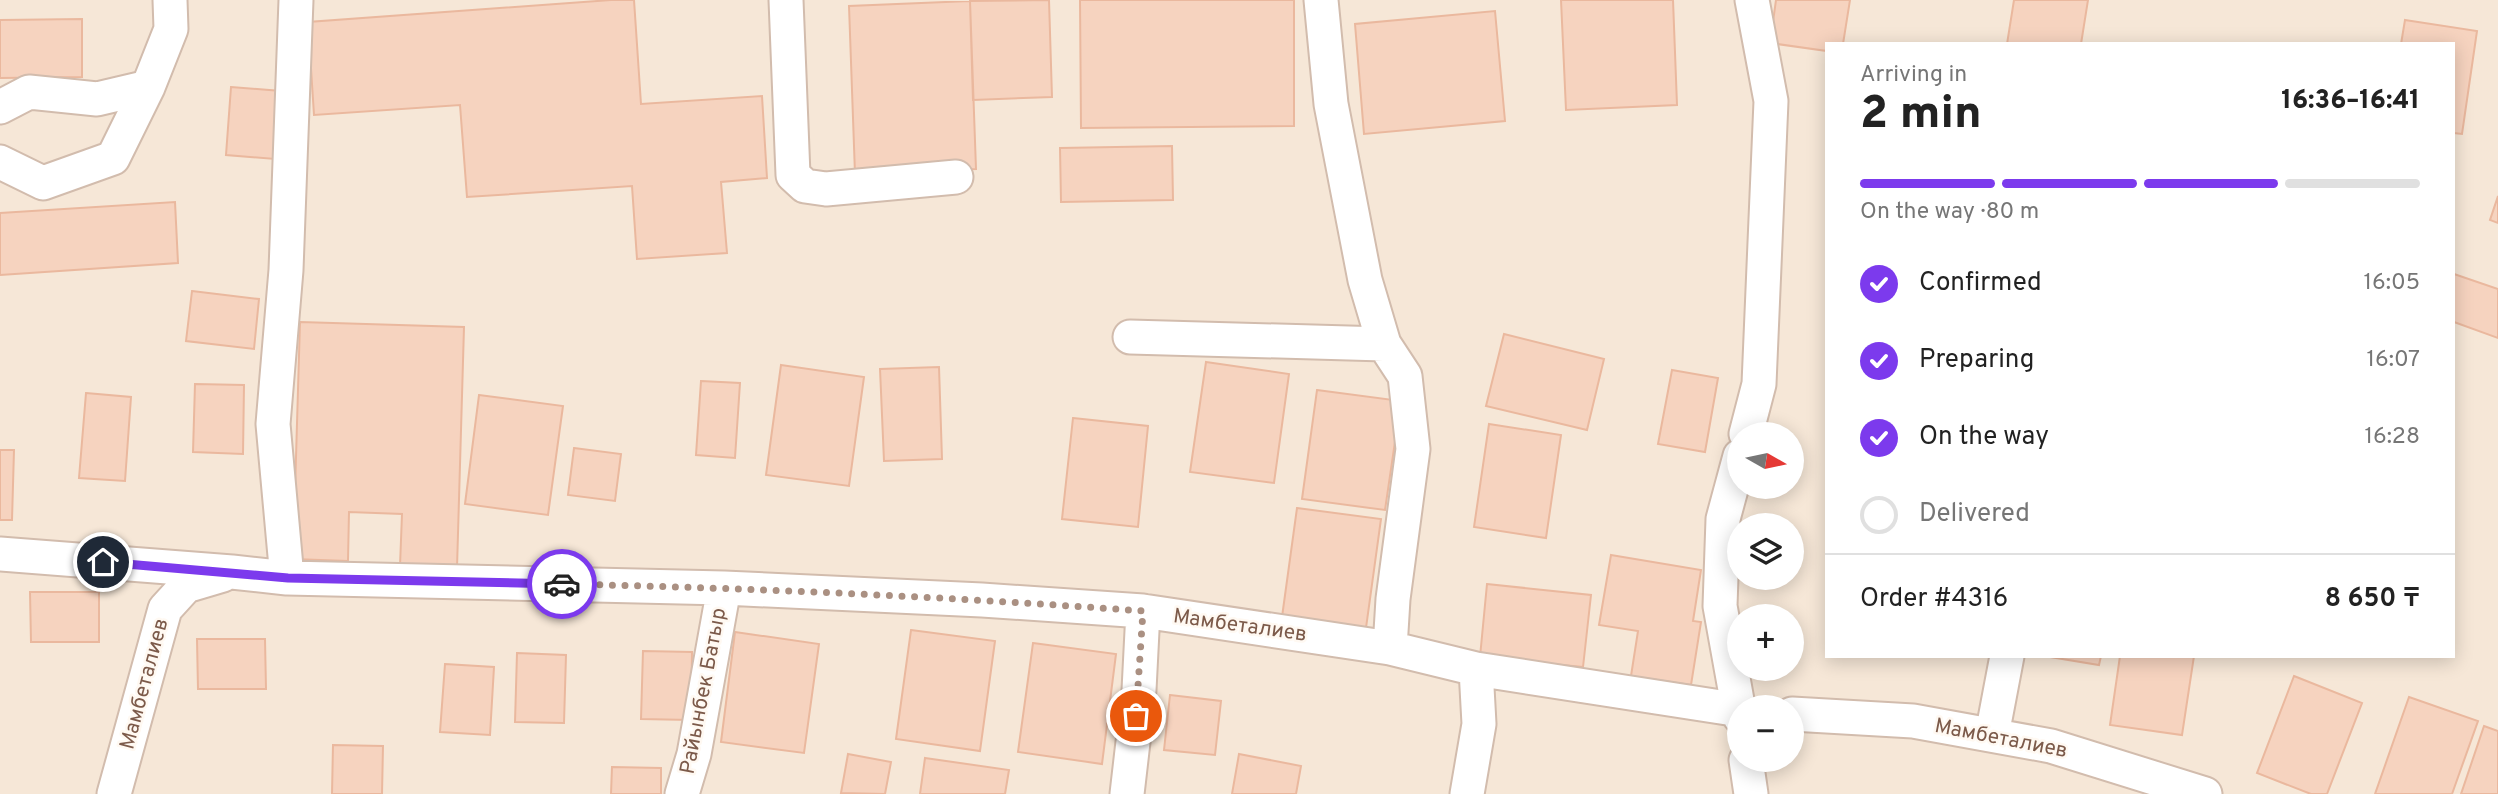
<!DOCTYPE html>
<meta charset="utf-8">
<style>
body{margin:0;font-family:Overpass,sans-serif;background:#f6f6f6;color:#222;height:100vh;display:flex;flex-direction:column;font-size:26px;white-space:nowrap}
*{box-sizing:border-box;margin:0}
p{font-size:23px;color:#767676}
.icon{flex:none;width:38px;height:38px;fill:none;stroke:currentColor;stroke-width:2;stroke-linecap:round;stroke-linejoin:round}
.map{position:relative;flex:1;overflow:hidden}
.drawer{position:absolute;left:1825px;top:42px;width:630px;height:616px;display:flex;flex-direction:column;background:#fff;border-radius:0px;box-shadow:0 4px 18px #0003}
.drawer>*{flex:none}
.needle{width:46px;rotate:99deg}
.tools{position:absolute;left:1727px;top:422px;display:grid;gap:14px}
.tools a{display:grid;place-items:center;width:77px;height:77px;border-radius:50%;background:#fff;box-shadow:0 4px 18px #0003;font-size:35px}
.pin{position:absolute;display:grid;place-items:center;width:60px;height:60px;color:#fff;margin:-30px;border:4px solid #fff;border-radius:50%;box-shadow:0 2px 7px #0007}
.courier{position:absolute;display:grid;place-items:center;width:70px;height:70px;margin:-35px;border:5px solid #7c3aed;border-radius:50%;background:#fff;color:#222;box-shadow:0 2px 9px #0007}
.head em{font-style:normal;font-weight:800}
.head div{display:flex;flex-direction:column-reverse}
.head{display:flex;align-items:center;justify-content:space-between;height:119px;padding:0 35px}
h1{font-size:46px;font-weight:800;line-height:52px}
.bar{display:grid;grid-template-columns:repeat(4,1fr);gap:10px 7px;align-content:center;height:84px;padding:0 35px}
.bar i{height:9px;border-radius:5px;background:#e0e0e0}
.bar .current{background:#7c3aed}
.bar p{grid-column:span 4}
.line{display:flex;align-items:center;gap:18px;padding:0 35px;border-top:2px solid #e0e0e0}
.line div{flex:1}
ol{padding:0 35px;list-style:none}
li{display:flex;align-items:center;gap:21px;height:77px}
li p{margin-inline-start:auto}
li .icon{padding:7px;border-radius:50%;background:#7c3aed;color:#fff;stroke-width:4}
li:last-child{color:#767676}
li i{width:38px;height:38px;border:4px solid #e0e0e0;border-radius:50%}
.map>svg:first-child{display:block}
.residential{fill:#f6e7d7;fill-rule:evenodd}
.building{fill:#f6d3bf;stroke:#eab89e;stroke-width:2}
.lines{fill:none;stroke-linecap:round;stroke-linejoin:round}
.minor-casing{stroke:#d2bcad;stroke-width:37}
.minor{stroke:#fff;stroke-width:33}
.done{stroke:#aa9082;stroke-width:7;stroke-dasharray:0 12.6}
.route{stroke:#7c3aed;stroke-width:9}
.labels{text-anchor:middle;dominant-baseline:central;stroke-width:5;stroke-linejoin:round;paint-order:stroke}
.street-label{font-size:21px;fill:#7c5a4a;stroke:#fff9f2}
</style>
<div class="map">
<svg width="2498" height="794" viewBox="0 0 2498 794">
<rect width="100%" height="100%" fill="#fef5ea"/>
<path class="residential" d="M0,0H2498V794H0ZM1827,44H2454V656H1827ZM1740,434H1792V486H1740ZM1740,525H1792V578H1740ZM1740,616H1792V668H1740ZM1740,707H1792V760H1740Z"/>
<path class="building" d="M611,0H634L641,104L762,96L767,178L721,182L727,253L637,259L632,186L467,197L460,105L314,115L308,22Z
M1049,0L1052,97L973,100L970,1Z
M1080,0H1294V126L1081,128Z
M1561,0H1673L1677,105L1566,110Z
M1776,0H1850L1843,44H1827V51L1770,43Z
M2014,0H2088L2081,44H2007Z
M970,1L976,169L855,174L849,6Z
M1495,11L1505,121L1364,134L1355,24Z
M82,19V77L0,78V20Z
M2405,20L2477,31L2462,134L2454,133V44H2401Z
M231,87L281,91L275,159L226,155Z
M1172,146L1173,200L1061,202L1060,148Z
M2498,196V223L2490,220Z
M175,202L178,263L0,275V213Z
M2454,274L2498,289V338L2454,322Z
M192,291L259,299L254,349L186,341Z
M300,322L464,327L457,568L400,566L402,514L349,512L348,561L293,559Z
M1504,334L1604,359L1587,430L1486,406Z
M1206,362L1289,374L1274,483L1190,472Z
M781,365L864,377L849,486L766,475Z
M939,367L942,459L884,461L880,369Z
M1672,370L1718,378L1705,452L1658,444Z
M701,381L740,383L735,458L696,455Z
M195,384L244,385L243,454L193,452Z
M1317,390L1401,401L1385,510L1302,499Z
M86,393L131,397L125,481L79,478Z
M479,395L563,406L548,515L465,504Z
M1073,418L1148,426L1138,527L1062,519Z
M1489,424L1561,435L1546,538L1474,527Z
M574,448L621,454L615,501L568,495Z
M0,450H14L12,520H0Z
M1297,508L1381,519L1366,628L1282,617Z
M1611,555L1701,570L1693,621L1701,622L1691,685L1631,676L1638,631L1599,625Z
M1487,584L1591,595L1583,667L1480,657Z
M30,592H99V642H31Z
M911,630L995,641L980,751L896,739Z
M735,632L819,644L804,753L721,742Z
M197,639H265L266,689H198Z
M1033,643L1116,654L1102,764L1018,752Z
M643,651L692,652L691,720L641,719Z
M517,653L566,655L564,723L515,722Z
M2044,656H2101L2099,665Z
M2120,656H2194L2182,735L2110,725Z
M445,664L494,667L490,735L440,732Z
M2294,676L2362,703L2327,794H2311L2257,773Z
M1170,695L1221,701L1215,755L1164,750Z
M2409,697L2478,721L2452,794H2375Z
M2484,726L2498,731V794H2461Z
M333,745L383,746L382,794H332Z
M848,754L891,762L885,794L841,793Z
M1239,754L1301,766L1296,794H1232Z
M925,758L1009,770L1005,794H920Z
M612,767L661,768V794H611Z"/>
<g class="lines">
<g class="minor-casing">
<path id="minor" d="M786,0L793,175L805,186L826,189L956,177
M1321,0L1331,104L1365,280L1384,344L1405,376L1413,449L1393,599L1390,648
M0,107L29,92L97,99L148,87
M0,162L43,183L113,158L148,87L171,29L170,0
M1130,337L1384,344
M1746,434L1759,384L1771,101L1752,0
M1740,456L1723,519L1720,606L1740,717
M0,554L232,572L287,578L724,588L982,600L1143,611L1390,648L1476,669L1740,710
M287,578L273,424L286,270L296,0
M1792,714L1913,721L2051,746L2205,794
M1992,735L2007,656
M1746,760L1751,794
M114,794L165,609L186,586L223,575
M682,794L694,754L724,588
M1127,794L1139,690L1143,611
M1467,794L1479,724L1476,669"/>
</g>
<use href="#minor" class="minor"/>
</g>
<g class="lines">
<path class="done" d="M562,584C756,588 950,597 1143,611L1136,716"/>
<path class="route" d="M103,562L288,578L562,584"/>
</g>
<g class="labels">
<g class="street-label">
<text transform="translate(1240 626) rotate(8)">Мамбеталиев</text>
<text transform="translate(145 684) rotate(-75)">Мамбеталиев</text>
<text transform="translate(704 691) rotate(-79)">Райынбек Батыр</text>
<text transform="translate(2001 739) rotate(11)">Мамбеталиев</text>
</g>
</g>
</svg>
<div class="tools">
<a><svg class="needle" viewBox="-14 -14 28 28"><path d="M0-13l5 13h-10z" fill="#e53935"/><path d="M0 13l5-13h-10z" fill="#767676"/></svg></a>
<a><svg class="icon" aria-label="layers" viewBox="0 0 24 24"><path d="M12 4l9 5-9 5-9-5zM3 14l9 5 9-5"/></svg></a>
<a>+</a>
<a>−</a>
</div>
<div class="pin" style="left:1136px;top:716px;background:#ea580c"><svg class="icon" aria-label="bag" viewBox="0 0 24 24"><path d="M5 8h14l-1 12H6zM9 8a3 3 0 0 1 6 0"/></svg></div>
<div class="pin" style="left:103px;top:562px;background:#1f2937"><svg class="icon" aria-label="home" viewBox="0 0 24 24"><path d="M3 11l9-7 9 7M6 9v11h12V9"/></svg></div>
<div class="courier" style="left:562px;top:584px"><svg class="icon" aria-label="car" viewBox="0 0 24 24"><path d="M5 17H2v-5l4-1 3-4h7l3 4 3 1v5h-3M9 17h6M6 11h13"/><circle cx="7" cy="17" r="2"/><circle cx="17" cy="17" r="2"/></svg></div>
<section class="drawer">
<div class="head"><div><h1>2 min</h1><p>Arriving in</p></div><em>16:36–16:41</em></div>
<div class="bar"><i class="current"></i><i class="current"></i><i class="current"></i><i></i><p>On the way · 80 m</p></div>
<ol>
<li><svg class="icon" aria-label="check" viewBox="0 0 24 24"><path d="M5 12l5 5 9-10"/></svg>Confirmed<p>16:05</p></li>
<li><svg class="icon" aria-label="check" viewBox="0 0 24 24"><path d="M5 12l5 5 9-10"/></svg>Preparing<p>16:07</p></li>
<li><svg class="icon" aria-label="check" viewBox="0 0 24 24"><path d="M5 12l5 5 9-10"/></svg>On the way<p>16:28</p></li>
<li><i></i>Delivered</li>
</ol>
<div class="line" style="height:91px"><div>Order #4316</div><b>8 650 ₸</b></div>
</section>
</div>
